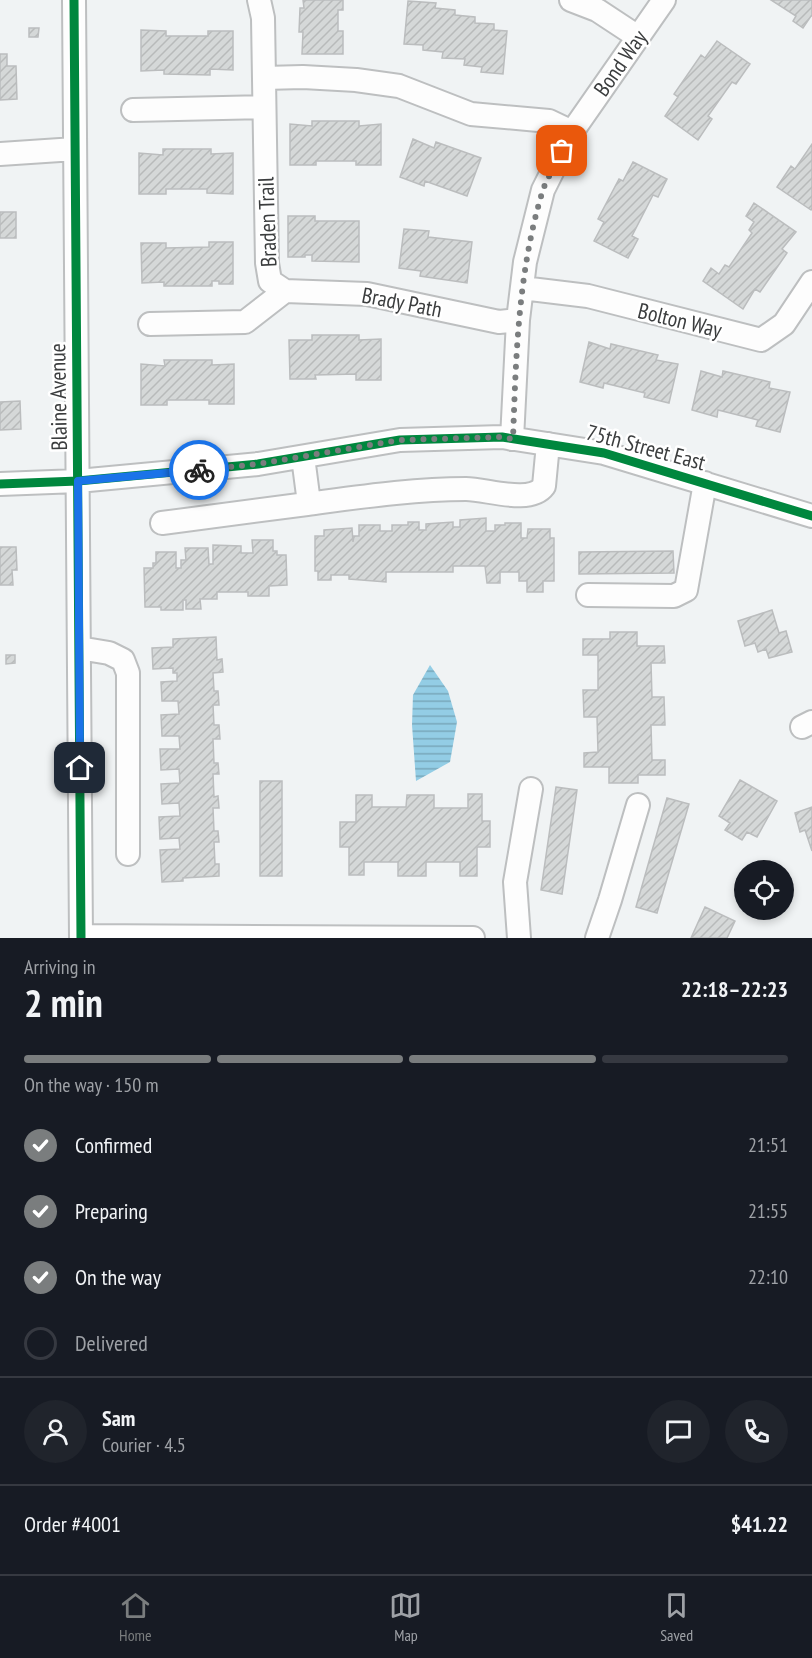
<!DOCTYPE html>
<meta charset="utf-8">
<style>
body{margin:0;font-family:"PT Sans Narrow",sans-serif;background:#20242c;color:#f1f3f6;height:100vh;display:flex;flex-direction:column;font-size:22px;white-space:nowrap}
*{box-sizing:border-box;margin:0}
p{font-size:20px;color:#9ea1a6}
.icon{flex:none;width:33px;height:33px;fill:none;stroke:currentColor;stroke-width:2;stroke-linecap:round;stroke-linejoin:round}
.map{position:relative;height:938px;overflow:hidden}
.drawer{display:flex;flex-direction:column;background:#171b24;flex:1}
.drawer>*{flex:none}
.fabs{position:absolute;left:734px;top:860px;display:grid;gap:12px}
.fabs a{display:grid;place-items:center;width:60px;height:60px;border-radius:50%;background:#171b24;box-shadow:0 3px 9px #0003;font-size:30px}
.pin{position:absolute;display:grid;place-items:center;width:51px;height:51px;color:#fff;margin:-26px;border-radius:12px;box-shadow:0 3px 9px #0006}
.courier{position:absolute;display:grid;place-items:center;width:60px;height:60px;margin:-30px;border:4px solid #1a73e8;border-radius:50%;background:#fff;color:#222;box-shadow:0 2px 8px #0007}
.overview em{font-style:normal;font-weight:700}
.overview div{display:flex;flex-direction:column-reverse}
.overview{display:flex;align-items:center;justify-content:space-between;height:102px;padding:0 24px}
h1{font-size:39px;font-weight:700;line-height:45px}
.bar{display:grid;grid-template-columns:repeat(4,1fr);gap:9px 6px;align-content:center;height:72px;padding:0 24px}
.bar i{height:8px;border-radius:4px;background:#363941}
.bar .selected{background:#7a7d7e}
.bar p{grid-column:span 4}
.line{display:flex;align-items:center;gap:15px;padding:0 24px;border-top:2px solid #363941}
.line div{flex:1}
.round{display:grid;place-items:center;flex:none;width:63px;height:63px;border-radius:32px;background:#20242c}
ol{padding:0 24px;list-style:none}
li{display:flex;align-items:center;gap:18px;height:66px}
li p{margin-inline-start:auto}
li .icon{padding:6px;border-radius:50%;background:#7a7d7e;color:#fff;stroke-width:4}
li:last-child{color:#9ea1a6}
li i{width:33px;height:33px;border:3px solid #363941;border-radius:50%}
.tab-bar{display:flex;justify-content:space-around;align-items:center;height:84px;border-top:2px solid #363941;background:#171b24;font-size:16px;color:#9ea1a6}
.tab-bar a{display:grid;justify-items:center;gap:3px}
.tab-bar .selected{color:#7a7d7e}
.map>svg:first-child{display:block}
.water{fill:url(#water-rules)}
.building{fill:url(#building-hatch);stroke:#bbbdbe;stroke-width:1.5}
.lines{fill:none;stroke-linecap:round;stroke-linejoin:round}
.minor-casing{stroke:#bdbfc0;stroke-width:26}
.minor{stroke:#fdfdfd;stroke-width:22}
.cycleway-casing{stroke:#fff;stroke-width:13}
.cycleway{stroke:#00873e;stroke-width:9}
.done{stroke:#7a7d7e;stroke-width:6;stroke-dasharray:0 10.8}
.route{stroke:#1a73e8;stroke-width:8}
.labels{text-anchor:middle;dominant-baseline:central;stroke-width:5;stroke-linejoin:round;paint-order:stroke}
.street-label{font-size:22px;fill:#3b3d3e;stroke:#fff}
</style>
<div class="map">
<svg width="812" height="938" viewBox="0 0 812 938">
<defs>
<pattern id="water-rules" width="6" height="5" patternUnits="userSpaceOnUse" patternTransform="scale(1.5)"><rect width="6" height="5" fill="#93cde5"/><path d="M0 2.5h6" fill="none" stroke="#79a8bb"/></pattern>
<pattern id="building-hatch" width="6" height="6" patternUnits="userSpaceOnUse" patternTransform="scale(1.5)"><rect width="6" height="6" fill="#d5d8d8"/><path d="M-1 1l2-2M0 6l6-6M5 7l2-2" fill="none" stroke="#b8baba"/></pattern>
</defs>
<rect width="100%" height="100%" fill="#f0f3f4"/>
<path class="water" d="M430,665L448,691L457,722L450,762L416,781L412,725L413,695Z"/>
<path class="building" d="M303,0H343V10H338V31H343V54H302L303,32H299L300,8H304Z
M771,0H812V16H811L803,28L793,21L796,16Z
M408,1L436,3L435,8L455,10V15L475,17V23L494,24V30L507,31L503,74L481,72L482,67L464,65L465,59L442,58L443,52L423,50V45L404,44Z
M29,28H39L38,37H29Z
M141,30L166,31V36H208V31H233V70L210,69V75L164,74V70L141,71Z
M717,41L750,64L736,84L732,82L708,116L712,119L698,140L665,116L678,97L674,94L701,55L705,58Z
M0,54H7V66H16L17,99L0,100Z
M312,121H359V126L381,124V165H356V161H316V165H290V124L312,126Z
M413,139L434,148L436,142L481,158L467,196L425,181L424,186L400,177Z
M812,144V208L811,210L777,187L791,166L795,169Z
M163,149H211V154L233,153V194L207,193V189H166V194H139V153L163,155Z
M633,162L667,179L658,197L653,195L632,236L638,239L628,258L594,241L604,222L598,219L619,179L623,181Z
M754,203L796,232L782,249L787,253L760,292L755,289L743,309L703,281L711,268L719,274L725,265L729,267L752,233L749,230L754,222L746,216Z
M0,212H16V238H0Z
M288,216H315V221H359V262L312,261V255H305V257H288Z
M404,229L429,231L428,237L472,242L467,283L420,276L421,271L399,268Z
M209,242H233V284H219V281H212V286H164V282L142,283L141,243H166V248L209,247Z
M312,335H359V340L381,339V380H356V374L315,375L316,379H290L289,340H312Z
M589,342L610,349L611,344L658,355L656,360L678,364L669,403L644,397L645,393L604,383L603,388L580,382Z
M164,360H212V365L234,364V404H209V400H167V405H141V364L165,366Z
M701,371L722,377L723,371L770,382L769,388L790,392L780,432L756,426L758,420L718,410L717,417L692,410Z
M20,401L21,429L0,430V402Z
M486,518V531H495V525H505V523H521V538H527L528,529H550V538H554V581H543V592H527V581H519V572H500V583H487L485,566H453V572H386V582L349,579V575H331V580H318V571H315V536H324V530L352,528L353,542L354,536H359V525H380V531H392V525H408V522H419V530H426V524L453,522V527H460V520Z
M252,540H273V551H277V555H286L287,585L269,586V596H248V592H217V599H200L201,609H186V600H183V610H161V607H145L144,568H153V563H156V552H176V568H181V560H186L185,548H208L209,564H213V545L241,546V553H253Z
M0,547H16L17,570H12L13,585H0Z
M673,551L674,573L579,574V552Z
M772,610L779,633L786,631L792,652L769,658L766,649L758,652L755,643L745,646L738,621Z
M610,632H637V646H664L665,663H651L652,697H664L665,725H651L652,760H665V775H638V783H609V767H584V753L598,752L597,717H584L583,690H598V655H583V639H610Z
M216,637L217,660L222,659L223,672L213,673L214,691H218L219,705H213L214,725H219L220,739H213L214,763H218L219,774H213L214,797L218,796L219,808H213L214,831H218L219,842H214L215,864H219V876L183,878V881L162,882L160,850L180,849L179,838L160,839L159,817L180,816L179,803L162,804L161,784L180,783L179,769L161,770L160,749H180L179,736H162L161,715L179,714L178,701H162L161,682L177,681V673H173V668L153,669L152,648L173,647V639Z
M6,655H15V663L6,664Z
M740,780L777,801L757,837L747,832L742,840L725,830L730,823L719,816Z
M260,781H282V876H260Z
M556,787L577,790L562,894L541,890Z
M468,794H482V821H490V847H477V876H460V862H426V876H398V862H364V875H349V847H340V822H356V795H372V807H406L407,795H434V808H468Z
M667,798L689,804L657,913L636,907Z
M812,807V851L805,830L800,832L795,813Z
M705,907L735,921L727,938H691Z"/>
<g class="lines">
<g class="minor-casing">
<path id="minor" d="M74,0L81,938
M259,0L263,18L267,263L270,281L285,291L367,294L499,322L518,320
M571,0L597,10L638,37
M264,78L303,77L356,80L399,86L471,114L549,121L572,132
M133,110L264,107
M0,154L75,149
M522,288L588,296L761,340L784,324L812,282
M150,324L245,322L285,291
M512,439L518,320L525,262L543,190L572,132L664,0
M303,457L309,503
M0,484L78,481L258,464L400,440L502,437L604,453L812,516
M162,523C211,517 259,510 307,504C360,497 413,489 466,489C487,489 530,505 544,486L548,444
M588,595L674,596L686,590L705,483
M79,648L109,653L123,660L128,673V854
M802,727L812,722
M81,936L473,938
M519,938L515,882L531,789
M597,938L610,900L638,805"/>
</g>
<use href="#minor" class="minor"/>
<g class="cycleway-casing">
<path id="cycleway" d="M74,0L81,938
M0,484L78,481L258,464L400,440L502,437L604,453L812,516"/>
</g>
<use href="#cycleway" class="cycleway"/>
</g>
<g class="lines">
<path class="done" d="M199,470L258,464L400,440L502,437L513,439C516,356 518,273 542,193C546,179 556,165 562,151"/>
<path class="route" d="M80,768L78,481L199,470"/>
</g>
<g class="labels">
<g class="street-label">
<text transform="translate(620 63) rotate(-55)">Bond Way</text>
<text transform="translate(267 222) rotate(-92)">Braden Trail</text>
<text transform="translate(402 302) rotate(11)">Brady Path</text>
<text transform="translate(680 320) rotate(14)">Bolton Way</text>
<text transform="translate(58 397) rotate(-91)">Blaine Avenue</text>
<text transform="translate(646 447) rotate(15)">75th Street East</text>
</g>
</g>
</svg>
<div class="fabs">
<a><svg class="icon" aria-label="locate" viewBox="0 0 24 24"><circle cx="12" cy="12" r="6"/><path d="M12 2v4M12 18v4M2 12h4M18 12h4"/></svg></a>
</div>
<div class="pin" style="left:562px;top:151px;background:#ea580c"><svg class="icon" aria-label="bag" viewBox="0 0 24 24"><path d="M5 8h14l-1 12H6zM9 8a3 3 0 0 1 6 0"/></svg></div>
<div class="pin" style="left:80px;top:768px;background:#1f2937"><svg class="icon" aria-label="home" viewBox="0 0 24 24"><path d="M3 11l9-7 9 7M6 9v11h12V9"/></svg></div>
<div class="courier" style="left:199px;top:470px"><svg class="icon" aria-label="bike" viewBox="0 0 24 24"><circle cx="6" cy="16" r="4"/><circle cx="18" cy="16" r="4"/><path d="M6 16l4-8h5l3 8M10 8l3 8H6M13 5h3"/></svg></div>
</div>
<section class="drawer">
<div class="overview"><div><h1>2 min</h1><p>Arriving in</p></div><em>22:18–22:23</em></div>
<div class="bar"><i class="selected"></i><i class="selected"></i><i class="selected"></i><i></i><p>On the way · 150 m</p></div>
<ol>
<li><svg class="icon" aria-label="check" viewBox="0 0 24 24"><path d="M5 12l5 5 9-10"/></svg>Confirmed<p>21:51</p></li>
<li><svg class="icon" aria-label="check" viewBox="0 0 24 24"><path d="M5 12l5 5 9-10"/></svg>Preparing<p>21:55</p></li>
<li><svg class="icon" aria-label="check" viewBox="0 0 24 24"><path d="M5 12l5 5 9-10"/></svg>On the way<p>22:10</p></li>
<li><i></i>Delivered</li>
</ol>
<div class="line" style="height:108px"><a class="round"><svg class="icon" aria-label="person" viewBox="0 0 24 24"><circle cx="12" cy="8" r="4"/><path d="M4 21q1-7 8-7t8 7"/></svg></a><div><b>Sam</b><p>Courier · 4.5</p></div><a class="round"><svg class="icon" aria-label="chat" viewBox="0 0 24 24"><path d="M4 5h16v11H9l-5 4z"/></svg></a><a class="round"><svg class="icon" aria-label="phone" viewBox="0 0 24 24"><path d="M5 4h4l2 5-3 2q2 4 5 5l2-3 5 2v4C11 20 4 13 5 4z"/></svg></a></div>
<div class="line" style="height:78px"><div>Order #4001</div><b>$41.22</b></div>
</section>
<nav class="tab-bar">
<a class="selected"><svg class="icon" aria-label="home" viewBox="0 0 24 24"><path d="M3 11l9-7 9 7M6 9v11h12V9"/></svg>Home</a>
<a><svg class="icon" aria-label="map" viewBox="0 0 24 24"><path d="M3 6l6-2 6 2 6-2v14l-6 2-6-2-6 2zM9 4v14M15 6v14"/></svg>Map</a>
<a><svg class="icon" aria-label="saved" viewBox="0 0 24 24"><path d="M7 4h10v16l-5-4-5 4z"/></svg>Saved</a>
</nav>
